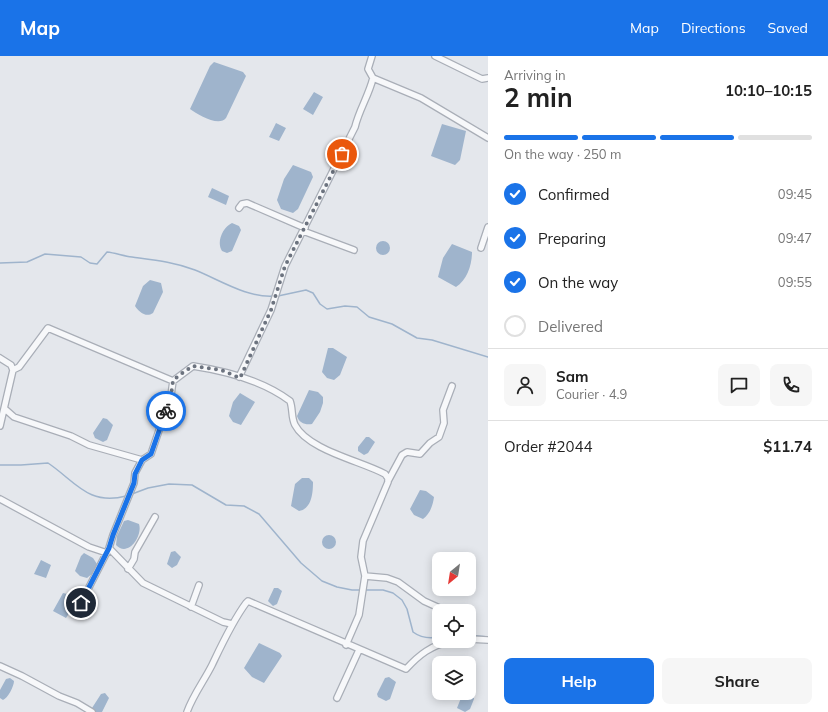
<!DOCTYPE html>
<meta charset="utf-8">
<style>
body{margin:0;font-family:Mulish,sans-serif;background:#f6f6f6;color:#222;height:100vh;display:flex;flex-direction:column;font-size:15px;white-space:nowrap}
*{box-sizing:border-box;margin:0}
p{font-size:13px;color:#767676}
.icon{flex:none;width:22px;height:22px;fill:none;stroke:currentColor;stroke-width:2;stroke-linecap:round;stroke-linejoin:round}
.map{position:relative;flex:1;overflow:hidden}
.drawer{display:flex;flex-direction:column;background:#fff;width:340px}
.drawer>*{flex:none}
.needle{width:26px;rotate:210deg}
.tools{position:absolute;left:432px;top:496px;display:grid;gap:8px}
.tools a{display:grid;place-items:center;width:44px;height:44px;border-radius:8px;background:#fff;box-shadow:0 2px 10px #0003;font-size:20px}
.pin{position:absolute;display:grid;place-items:center;width:34px;height:34px;color:#fff;margin:-17px;border:2px solid #fff;border-radius:50%;box-shadow:0 1px 4px #0007}
.courier{position:absolute;display:grid;place-items:center;width:40px;height:40px;margin:-20px;border:3px solid #1a73e8;border-radius:50%;background:#fff;color:#222;box-shadow:0 1px 5px #0007}
.overview em{font-style:normal;font-weight:700}
.overview div{display:flex;flex-direction:column-reverse}
.overview{display:flex;align-items:center;justify-content:space-between;height:68px;padding:0 16px}
h1{font-size:26px;font-weight:700;line-height:30px}
.bar{display:grid;grid-template-columns:repeat(4,1fr);gap:6px 4px;align-content:center;height:48px;padding:0 16px}
.bar i{height:5px;border-radius:3px;background:#e0e0e0}
.bar .active{background:#1a73e8}
.bar p{grid-column:span 4}
.line{display:flex;align-items:center;gap:10px;padding:0 16px;border-top:1px solid #e0e0e0}
.line div{flex:1}
.round{display:grid;place-items:center;flex:none;width:42px;height:42px;border-radius:8px;background:#f6f6f6}
ol{padding:0 16px;list-style:none}
li{display:flex;align-items:center;gap:12px;height:44px}
li p{margin-inline-start:auto}
li .icon{padding:4px;border-radius:50%;background:#1a73e8;color:#fff;stroke-width:4}
li:last-child{color:#767676}
li i{width:22px;height:22px;border:2px solid #e0e0e0;border-radius:50%}
.primary-button{display:flex;gap:8px;margin-top:auto;padding:8px 16px}
.primary-button a{flex:1;height:46px;border-radius:8px;background:#1a73e8;color:#fff;font-size:16px;font-weight:700;line-height:46px;text-align:center}
.primary-button a+a{background:#f6f6f6;color:#222}
header{display:flex;align-items:center;gap:24px;box-sizing:border-box;height:56px;padding:0 20px;background:#1a73e8;color:#fff}
header strong{font-size:19px}
nav{display:flex;gap:22px;margin-inline-start:auto;font-size:14px}
main{display:flex;flex:1;min-height:0}
.map>svg:first-child{display:block}
.water{fill:#9fb4cc}
.lines{fill:none;stroke-linecap:round;stroke-linejoin:round}
.stream{stroke:#9fb4cc;stroke-width:1.5}
.minor-casing{stroke:#a9aeb7;stroke-width:8}
.minor{stroke:#f7f8fa;stroke-width:5.5}
.done{stroke:#6c737f;stroke-width:4;stroke-dasharray:0 7.2}
.route{stroke:#1a73e8;stroke-width:5}
</style>
<header>
<strong>Map</strong>
<nav><a>Map</a><a>Directions</a><a>Saved</a></nav>
</header>
<main>
<div class="map">
<svg width="488" height="656" viewBox="0 0 488 656">
<rect width="100%" height="100%" fill="#e4e7ec"/>
<path class="water" d="M214,6L243,16L246,20L226,62C219,71 198,59 190,53L210,10Z
M314,36L323,41L313,59L303,53Z
M276,67L286,72L279,85L269,81Z
M442,68L466,75L460,104L455,109L431,100Z
M293,109L311,116L313,121L298,153L293,157L281,153L277,144L284,123Z
M212,132L229,140L226,149L208,141Z
M232,167L239,170L241,174L232,195L227,197L222,195C216,186 223,171 232,167Z
M376 192a7 7 0 1 1 14 0a7 7 0 1 1-14 0Z
M452,188L472,196C472,209 467,224 456,231L438,221L443,202Z
M150,224L161,227L163,236L153,257C146,262 139,256 135,250L143,230Z
M328,292H333L347,301L340,319L334,324L327,322L322,316Z
M309,334L318,336L323,341V347L320,356L312,368C305,369 299,367 297,360Z
M240,337L255,346L241,369L233,366L229,360L233,346Z
M103,362L107,363L113,369L107,384L103,386L95,382L93,377Z
M366,381H369L375,386L368,397L364,399L358,395V391Z
M302,422H309L313,426C313,436 312,453 299,455L291,450L295,428Z
M420,434L426,435L434,441C433,449 430,458 423,463L414,459L410,453Z
M128,464L139,468C143,480 128,502 116,489L117,480L124,465Z
M322 486a7 7 0 1 1 14 0a7 7 0 1 1-14 0Z
M175,495L181,501L177,509L172,512L167,508L171,496Z
M84,497L93,502L97,508L93,517L87,522L80,520L75,515L81,500Z
M41,504L51,509L46,522L34,518Z
M274,532H278L282,535L277,548L273,550L268,545Z
M63,537L67,538L77,545L66,562L53,555Z
M259,587L280,597L282,600L264,627L252,621L244,612Z
M389,621L396,626L390,643L386,645L378,641L377,638L385,622Z
M10,622L14,625C14,630 8,642 3,644L0,642V634L6,623Z
M469,634L474,636V643L470,653L465,656L457,652L463,637H469Z
M105,637L109,642L102,656H95L92,652L101,638Z"/>
<g class="lines">
<path class="stream" d="M0,207L27,206L45,198L81,201L90,207L97,208L107,196C116,197 123,200 132,201C154,204 174,206 195,214C220,224 247,242 274,240
M278,240L306,234L313,237L320,248L327,253L345,250L357,251L369,261L392,268L417,282L432,284L488,301
M0,409H21L48,407C75,425 88,450 126,440
M132,438L148,432L169,428L192,429L226,449L244,450L259,458L301,507L322,525L337,531L352,534H383L393,537L402,544L407,553L413,576C421,582 429,583 439,581
M469,579L488,581"/>
<g class="minor-casing">
<path id="minor" d="M435,0L482,23L488,22
M373,22L421,42L488,82
M239,152L242,148L247,147L305,172
M303,175L354,194
M481,192L488,171
M0,302L11,309L13,314L0,370
M13,314L19,311L48,272L173,325L193,310C226,315 262,324 290,345C293,353 291,361 295,369C308,394 361,405 385,418L388,422V426L363,485L361,501L365,520L359,559L346,589
M239,321L271,254L285,210L355,71C359,54 369,39 373,22L368,13L372,0
M5,353L14,361L71,380L89,389L142,404
M388,425L402,399L407,396L420,398L430,387L439,381L444,367L443,354L452,330
M0,443L89,491L107,497
M109,492L143,527L223,566L232,568
M128,513L134,503L135,496L155,461
M365,520L387,522L398,526L424,545L446,555
M81,547L109,492L113,479L134,427L135,417L142,404L151,398L171,339L173,325
M191,551L199,529
M469,583L488,584
M0,610L22,620L59,640L77,647L92,656
M337,642L359,594
M187,656C193,639 204,625 212,609C222,588 232,566 246,547L248,545L406,613C419,599 431,589 452,585"/>
</g>
<use href="#minor" class="minor"/>
</g>
<g class="lines">
<path class="done" d="M166,355L171,339L173,325L178,320L193,310L221,314L240,322L271,254L285,210L342,98"/>
<path class="route" d="M81,547L109,492L113,479L134,427L135,418L142,404L151,398L166,355"/>
</g>
</svg>
<div class="tools">
<a><svg class="needle" viewBox="-14 -14 28 28"><path d="M0-13l5 13h-10z" fill="#e53935"/><path d="M0 13l5-13h-10z" fill="#767676"/></svg></a>
<a><svg class="icon" aria-label="locate" viewBox="0 0 24 24"><circle cx="12" cy="12" r="6"/><path d="M12 2v4M12 18v4M2 12h4M18 12h4"/></svg></a>
<a><svg class="icon" aria-label="layers" viewBox="0 0 24 24"><path d="M12 4l9 5-9 5-9-5zM3 14l9 5 9-5"/></svg></a>
</div>
<div class="pin" style="left:342px;top:98px;background:#ea580c"><svg class="icon" aria-label="bag" viewBox="0 0 24 24"><path d="M5 8h14l-1 12H6zM9 8a3 3 0 0 1 6 0"/></svg></div>
<div class="pin" style="left:81px;top:547px;background:#1f2937"><svg class="icon" aria-label="home" viewBox="0 0 24 24"><path d="M3 11l9-7 9 7M6 9v11h12V9"/></svg></div>
<div class="courier" style="left:166px;top:355px"><svg class="icon" aria-label="bike" viewBox="0 0 24 24"><circle cx="6" cy="16" r="4"/><circle cx="18" cy="16" r="4"/><path d="M6 16l4-8h5l3 8M10 8l3 8H6M13 5h3"/></svg></div>
</div>
<section class="drawer">
<div class="overview"><div><h1>2 min</h1><p>Arriving in</p></div><em>10:10–10:15</em></div>
<div class="bar"><i class="active"></i><i class="active"></i><i class="active"></i><i></i><p>On the way · 250 m</p></div>
<ol>
<li><svg class="icon" aria-label="check" viewBox="0 0 24 24"><path d="M5 12l5 5 9-10"/></svg>Confirmed<p>09:45</p></li>
<li><svg class="icon" aria-label="check" viewBox="0 0 24 24"><path d="M5 12l5 5 9-10"/></svg>Preparing<p>09:47</p></li>
<li><svg class="icon" aria-label="check" viewBox="0 0 24 24"><path d="M5 12l5 5 9-10"/></svg>On the way<p>09:55</p></li>
<li><i></i>Delivered</li>
</ol>
<div class="line" style="height:72px"><a class="round"><svg class="icon" aria-label="person" viewBox="0 0 24 24"><circle cx="12" cy="8" r="4"/><path d="M4 21q1-7 8-7t8 7"/></svg></a><div><b>Sam</b><p>Courier · 4.9</p></div><a class="round"><svg class="icon" aria-label="chat" viewBox="0 0 24 24"><path d="M4 5h16v11H9l-5 4z"/></svg></a><a class="round"><svg class="icon" aria-label="phone" viewBox="0 0 24 24"><path d="M5 4h4l2 5-3 2q2 4 5 5l2-3 5 2v4C11 20 4 13 5 4z"/></svg></a></div>
<div class="line" style="height:52px"><div>Order #2044</div><b>$11.74</b></div>
<div class="primary-button"><a>Help</a><a>Share</a></div>
</section>
</main>
